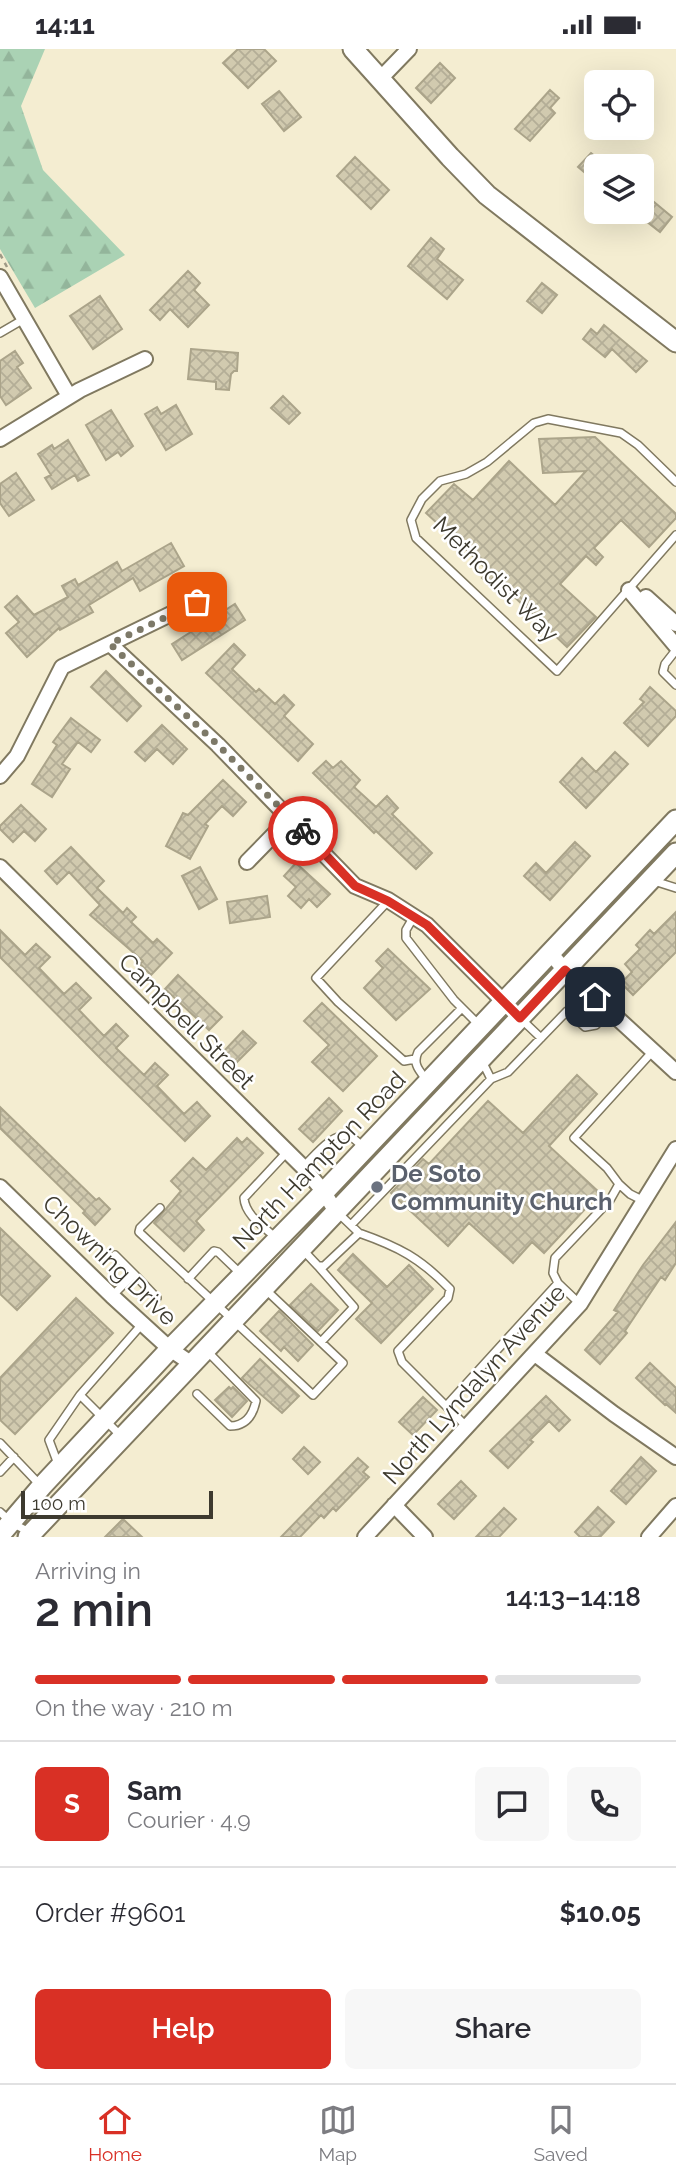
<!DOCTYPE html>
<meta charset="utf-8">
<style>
body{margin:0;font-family:Raleway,sans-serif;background:#f7f7f7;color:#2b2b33;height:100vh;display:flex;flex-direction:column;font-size:26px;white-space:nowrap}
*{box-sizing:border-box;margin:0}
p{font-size:23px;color:#7c7c81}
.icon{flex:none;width:38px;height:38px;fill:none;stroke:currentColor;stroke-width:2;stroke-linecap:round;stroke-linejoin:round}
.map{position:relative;height:1488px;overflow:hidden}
.panel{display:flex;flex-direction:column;background:#fff;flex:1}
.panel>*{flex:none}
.controls{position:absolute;left:584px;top:21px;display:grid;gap:14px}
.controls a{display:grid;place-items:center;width:70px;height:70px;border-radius:10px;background:#fff;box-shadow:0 7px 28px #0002;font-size:35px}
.scale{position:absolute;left:21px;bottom:18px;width:192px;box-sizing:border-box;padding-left:7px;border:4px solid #3d3a2f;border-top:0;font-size:19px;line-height:24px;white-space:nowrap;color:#3d3a2f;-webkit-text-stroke:5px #fff;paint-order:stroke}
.pin{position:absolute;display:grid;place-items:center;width:60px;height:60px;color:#fff;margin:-30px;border-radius:14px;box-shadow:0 4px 10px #0006}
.courier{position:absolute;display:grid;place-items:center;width:70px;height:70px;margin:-35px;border:5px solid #d93025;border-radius:50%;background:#fff;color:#222;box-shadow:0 2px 9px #0007}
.headline em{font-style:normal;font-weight:600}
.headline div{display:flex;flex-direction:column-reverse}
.headline{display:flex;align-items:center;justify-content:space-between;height:119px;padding:0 35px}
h1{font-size:46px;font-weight:600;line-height:52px}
.bar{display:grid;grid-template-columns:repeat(4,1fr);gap:10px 7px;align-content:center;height:84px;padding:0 35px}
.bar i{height:9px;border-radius:5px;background:#e1e1e2}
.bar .active{background:#d93025}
.bar p{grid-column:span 4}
.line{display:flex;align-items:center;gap:18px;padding:0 35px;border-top:2px solid #e1e1e2}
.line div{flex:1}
.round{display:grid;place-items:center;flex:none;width:74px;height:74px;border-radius:10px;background:#f7f7f7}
.primary-button{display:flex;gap:14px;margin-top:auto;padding:14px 35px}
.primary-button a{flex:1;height:80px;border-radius:10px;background:#d93025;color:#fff;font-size:28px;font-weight:600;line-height:80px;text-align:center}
.primary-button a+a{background:#f7f7f7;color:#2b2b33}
.status{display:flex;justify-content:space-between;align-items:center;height:49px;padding:0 35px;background:#fff;direction:ltr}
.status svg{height:19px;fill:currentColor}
.dock{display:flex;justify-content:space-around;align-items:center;height:98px;border-top:2px solid #e1e1e2;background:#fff;font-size:19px;color:#7c7c81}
.dock a{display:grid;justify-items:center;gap:4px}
.dock .active{color:#d93025}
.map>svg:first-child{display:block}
.forest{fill:url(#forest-firs)}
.building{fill:url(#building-cross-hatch);stroke:#aba48a;stroke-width:2}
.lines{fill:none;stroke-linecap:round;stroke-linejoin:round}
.lane-casing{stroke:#807960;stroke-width:10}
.street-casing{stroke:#807960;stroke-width:18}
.secondary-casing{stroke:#807960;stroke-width:23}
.path{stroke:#9f9a86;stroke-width:2.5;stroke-dasharray:5 5;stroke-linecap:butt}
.lane{stroke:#fff;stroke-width:7}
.street{stroke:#fff;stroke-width:14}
.secondary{stroke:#fff;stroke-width:19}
.done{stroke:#7d7968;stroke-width:7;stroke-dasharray:0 12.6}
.route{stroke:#d93025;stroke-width:9}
.worship-dot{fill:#6b7280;stroke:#fff;stroke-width:2.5}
.labels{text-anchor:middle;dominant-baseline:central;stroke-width:5;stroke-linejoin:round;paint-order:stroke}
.street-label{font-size:24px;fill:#3d3a2f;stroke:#fff}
.worship-label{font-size:24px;font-weight:bold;fill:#5b616d;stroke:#fff;text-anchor:start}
</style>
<div class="status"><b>14:11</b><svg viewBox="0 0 49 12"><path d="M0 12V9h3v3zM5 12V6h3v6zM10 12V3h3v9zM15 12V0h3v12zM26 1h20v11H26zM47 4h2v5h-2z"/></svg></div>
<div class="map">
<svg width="676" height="1488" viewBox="0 0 676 1488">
<defs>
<pattern id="forest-firs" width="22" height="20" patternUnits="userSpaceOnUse" patternTransform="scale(1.75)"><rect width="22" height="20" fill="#aad2b4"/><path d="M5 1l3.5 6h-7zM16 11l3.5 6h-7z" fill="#93b59b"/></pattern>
<pattern id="building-cross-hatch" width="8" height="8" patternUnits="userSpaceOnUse" patternTransform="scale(1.75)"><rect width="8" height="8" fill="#d1caaf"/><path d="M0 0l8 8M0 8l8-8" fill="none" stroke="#b4ae97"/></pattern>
</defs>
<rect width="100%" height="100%" fill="#f4edd1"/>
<path class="forest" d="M0,0H45L21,57L43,121L125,206L35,259L0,200Z"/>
<path class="building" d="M238,0H264L276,12L248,39L223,14Z
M440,14L455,29L431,54L416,39Z
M550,41L559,49L550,59L555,64L530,92L515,80Z
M279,42L301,68L284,82L262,55Z
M591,104L607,117H597V134L578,118Z
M355,108L389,141L371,160L337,127Z
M642,143L672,168L660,183L642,169Z
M431,189L444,200L437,210L463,231L447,250L408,217Z
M188,222L200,234L194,241L209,256L188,278L170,260L160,271L150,261Z
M542,234L557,246L542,264L527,252Z
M100,247L122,280L93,300L70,267Z
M604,276L647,312L636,323L612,300L605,308L583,290L591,280L597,285Z
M191,300L238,304L237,322H234L231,325L229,341L216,340V333L188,330Z
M15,302L23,314L17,318L31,339L6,356L0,347V312Z
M283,347L300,364L289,375L271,359Z
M176,356L192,385L166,401L145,365L157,358L161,365Z
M111,361L133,397L121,407L118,403L106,411L86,376Z
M595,388L676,465V469L649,498L621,471L594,499L603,508L596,516L586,507L560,535L596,568L567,598L505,539L499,545L482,529L489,522L426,464L454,435L473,451L509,412L555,456L586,422L543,424L539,390Z
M68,391L89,426L78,432L75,426L52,440L45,429L51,426L38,405L52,396L54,400Z
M16,424L34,451L9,467L0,454V435Z
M171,494L184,517L140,542L133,529L89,556L93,563L60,581L59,579L27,608L6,584L19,573L5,558L17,547L34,566L68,548L62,537L75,530L78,536L117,513L122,522Z
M235,555L245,571L182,611L172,595Z
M234,595L245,606L232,620L256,643L259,640L275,655L284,646L294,656L284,667L313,695L298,712L206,624Z
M106,622L141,657L127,672L91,638Z
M650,638L676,662V667L648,697L624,674L644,653L640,650Z
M71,669L100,691L91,703L78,693L62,715L70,720L52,748L32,735L57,696L53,693Z
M162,676L187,700L173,715L157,700L145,712L135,703Z
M615,703L628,715L586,759L560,733L582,709L596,723Z
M326,712L333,719L341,712L360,731L354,738L376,758L387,747L398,759L392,765L432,804L416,820L376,782L374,784L313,724Z
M223,731L246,753L233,767L222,757L205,775L208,777L190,810L166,797L183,764L188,766Z
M21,756L46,780L35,792L24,782L13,793L0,780V777Z
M575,793L590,807L550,851L524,827L536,814L546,824Z
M71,798L104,832L97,839L123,864L127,859L136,868L131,873L153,894L157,890L172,904L151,926L140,915L143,912L90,866L100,856L69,823L57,835L45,822Z
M296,814L330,845L317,858L309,850L301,859L288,847L296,838L284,827Z
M200,818L217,850L199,860L182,827Z
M267,847L270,868L230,874L227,853Z
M676,863V903L633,946L621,934L632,923L625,915L640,900L636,896L650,881L654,885Z
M0,881L25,906L36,895L50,908L39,919L64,945L76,934L91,949L79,961L104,987L116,975L128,987L116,999L144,1026L155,1014L168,1026L157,1037L184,1065L197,1053L210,1067L185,1092L103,1012L0,908Z
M388,900L430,940L396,971L364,939L383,919L376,912Z
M178,926L222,968L209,981L165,940Z
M322,954L377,1007L343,1042L312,1013L329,996L304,972Z
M243,982L256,994L236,1014L224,1002Z
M577,1026L597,1045L549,1097L600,1144L544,1204L532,1193L513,1214L469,1174L448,1197L391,1144L423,1110L429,1115L488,1052L523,1084Z
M329,1049L342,1062L313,1093L299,1080Z
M0,1058L96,1151L99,1149L110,1160L95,1176L83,1164L85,1162L0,1079Z
M237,1089L242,1094L247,1089L263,1104L196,1172L204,1181L184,1202L154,1174L181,1142L171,1132L193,1109L206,1121Z
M676,1173V1214L665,1231L661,1228L625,1282L627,1284L600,1315L585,1301L618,1263L614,1261L643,1216Z
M0,1179L50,1227L17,1261L0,1245Z
M353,1205L387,1238L409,1216L433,1240L381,1294L356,1270L372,1254L338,1221Z
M311,1235L338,1261L318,1282L290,1256Z
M76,1249L113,1284L15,1385L0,1371V1329Z
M279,1262L313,1296L298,1312L284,1298L281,1302L260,1282Z
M260,1310L299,1347L282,1364L242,1329Z
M650,1314L676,1339V1364L666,1355L665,1356L636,1329Z
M229,1338L231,1340L233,1338L247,1352L232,1368L215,1351Z
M546,1347L570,1371L559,1382L549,1372L530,1391L533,1393L508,1419L490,1402Z
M423,1348L437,1361L413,1386L399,1373Z
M304,1398L320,1413L308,1425L293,1410Z
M641,1408L656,1422L626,1455L611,1442Z
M358,1409L368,1418L363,1423L369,1428L336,1462L333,1459L324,1469L321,1466L300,1488H281Z
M461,1432L476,1447L454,1470L438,1455Z
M598,1458L614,1473L600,1488H580L575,1483Z
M504,1459L516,1470L499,1488H476Z
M123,1470L142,1488H105Z"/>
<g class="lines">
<g class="lane-casing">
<path id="lane" d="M0,284L24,270
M676,433L638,396L621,384L548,370L534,374L487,413L466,425L440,432L422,450L411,471L416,489L557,622L676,486
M676,601L665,615L663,623L676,636
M654,832L676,839
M388,852L316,929L338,953L404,1012L415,1010
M413,869L406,881V889L454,951L479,976
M520,969L541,989
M491,1030L508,1023L567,962L585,978L596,976L609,961
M428,1033C420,1022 412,1016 418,1003L462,959
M303,1118C314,1108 333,1081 351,1088C355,1090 361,1096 365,1100
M619,1135L607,1119L574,1089L653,1002
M160,1159L140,1179L139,1183L313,1346L343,1314L266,1241
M351,1176L491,1030L482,1012
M359,1184C399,1198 420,1209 450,1240L448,1249L398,1302L402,1313L467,1378
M275,1188C264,1178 245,1166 244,1149L287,1103
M302,1200L318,1217H324L359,1184L337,1163
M115,1206L134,1225
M318,1217L354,1258L321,1293
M188,1230L214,1202L218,1203L242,1226
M558,1234L553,1224L555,1209L610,1151L619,1135L630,1145L644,1152
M112,1247L134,1225L157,1249
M197,1345L230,1377C246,1377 253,1366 256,1352L207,1302
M80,1346L122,1388
M446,1357L558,1234L580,1255
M0,1394L41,1437
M58,1415L49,1391L80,1346L143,1274
M0,1423L14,1408
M0,1463L12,1474L31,1484"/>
</g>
<g class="street-casing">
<path id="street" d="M379,31L409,0
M0,228L69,347
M0,390L80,341L145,310
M629,541L676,597
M646,548L676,575
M110,595L218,696L355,837L388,851L427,876L520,969
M0,727L17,707L62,618L218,542
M247,813L290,769
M0,818L303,1118L324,1143L336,1163
M550,904L565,921L676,1023
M0,1138L112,1247L170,1300L192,1315
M535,1305L614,1365L676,1408
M394,1456L425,1488
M365,1488L580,1255L676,1100
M649,1488L676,1457"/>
</g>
<g class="secondary-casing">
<path id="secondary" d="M353,0L450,108L487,146L676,293
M0,1486L42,1437L170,1300L324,1143L676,771
M28,1488L676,804"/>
</g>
<path class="path" d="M0,205L7,218"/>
<use href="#lane" class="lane"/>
<use href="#street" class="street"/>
<use href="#secondary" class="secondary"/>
</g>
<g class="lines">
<path class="done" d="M197,553L110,595L218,696L303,782"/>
<path class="route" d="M303,782L355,837L388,852L427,876L520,969L565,921L595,948"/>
</g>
<circle class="worship-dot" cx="377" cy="1138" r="7"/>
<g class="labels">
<g class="street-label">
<text transform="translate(496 530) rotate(45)">Methodist Way</text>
<text transform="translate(187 972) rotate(45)">Campbell Street</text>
<text transform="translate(319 1111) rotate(-46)">North Hampton Road</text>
<text transform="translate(110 1211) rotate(44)">Chowning Drive</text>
<text transform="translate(474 1335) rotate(-48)">North Lyndalyn Avenue</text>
</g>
<g class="worship-label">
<text x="391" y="1124">De Soto<tspan x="391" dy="28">Community Church</tspan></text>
</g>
</g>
</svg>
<div class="controls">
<a><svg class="icon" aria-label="locate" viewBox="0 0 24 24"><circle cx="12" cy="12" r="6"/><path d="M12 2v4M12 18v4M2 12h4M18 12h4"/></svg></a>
<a><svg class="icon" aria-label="layers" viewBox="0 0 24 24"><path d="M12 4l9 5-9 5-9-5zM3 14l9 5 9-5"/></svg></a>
</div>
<div class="scale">100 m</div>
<div class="pin" style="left:197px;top:553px;background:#ea580c"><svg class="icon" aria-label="bag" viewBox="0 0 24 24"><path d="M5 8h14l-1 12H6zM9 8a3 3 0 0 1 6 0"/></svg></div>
<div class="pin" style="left:595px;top:948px;background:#1f2937"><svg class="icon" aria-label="home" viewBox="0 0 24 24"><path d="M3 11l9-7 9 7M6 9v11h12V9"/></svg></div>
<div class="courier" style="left:303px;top:782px"><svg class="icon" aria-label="bike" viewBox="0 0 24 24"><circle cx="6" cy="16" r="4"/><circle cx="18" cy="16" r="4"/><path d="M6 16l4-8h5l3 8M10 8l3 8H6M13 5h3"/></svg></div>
</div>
<section class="panel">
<div class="headline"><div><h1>2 min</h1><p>Arriving in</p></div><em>14:13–14:18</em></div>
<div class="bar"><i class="active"></i><i class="active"></i><i class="active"></i><i></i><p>On the way · 210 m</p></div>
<div class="line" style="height:126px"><b class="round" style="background:#d93025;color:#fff">S</b><div><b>Sam</b><p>Courier · 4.9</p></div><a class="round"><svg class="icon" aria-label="chat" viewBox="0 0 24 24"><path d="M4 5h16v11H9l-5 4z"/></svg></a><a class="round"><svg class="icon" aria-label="phone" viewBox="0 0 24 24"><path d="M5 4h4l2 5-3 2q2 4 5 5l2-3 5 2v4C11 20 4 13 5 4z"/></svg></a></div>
<div class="line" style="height:91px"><div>Order #9601</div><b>$10.05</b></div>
<div class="primary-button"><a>Help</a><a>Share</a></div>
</section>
<nav class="dock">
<a class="active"><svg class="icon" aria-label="home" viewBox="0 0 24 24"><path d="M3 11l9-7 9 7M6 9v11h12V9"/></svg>Home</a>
<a><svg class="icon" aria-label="map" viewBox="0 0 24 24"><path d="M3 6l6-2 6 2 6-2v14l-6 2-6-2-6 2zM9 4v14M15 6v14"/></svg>Map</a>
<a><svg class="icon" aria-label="saved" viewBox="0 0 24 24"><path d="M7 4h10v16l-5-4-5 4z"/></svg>Saved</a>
</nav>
